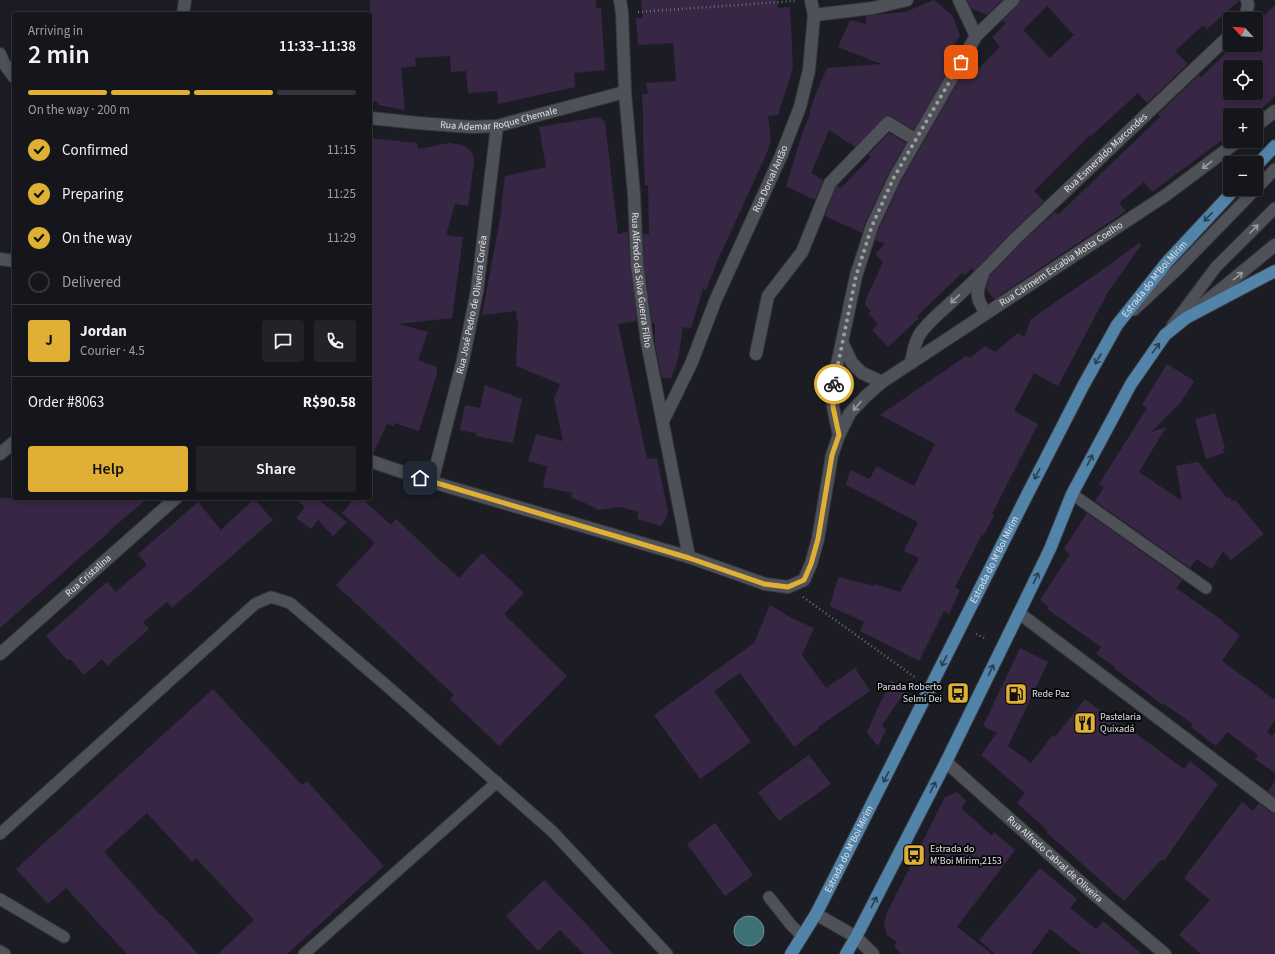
<!DOCTYPE html>
<meta charset="utf-8">
<style>
body{margin:0;font-family:"Source Sans 3",sans-serif;background:#222328;color:#f1f3f6;height:100vh;display:flex;flex-direction:column;font-size:15px;white-space:nowrap}
*{box-sizing:border-box;margin:0}
p{font-size:13px;color:#9d9fa3}
.icon{flex:none;width:22px;height:22px;fill:none;stroke:currentColor;stroke-width:2;stroke-linecap:round;stroke-linejoin:round}
.map{position:relative;flex:1;overflow:hidden}
.sheet{position:absolute;left:12px;top:12px;width:360px;height:488px;display:flex;flex-direction:column;background:#15161b;border-radius:4px;box-shadow:0 2px 6px #0003,0 0 0 1px #34353a}
.sheet>*{flex:none}
.needle{width:26px;rotate:296deg}
.fabs{position:absolute;left:1223px;top:12px;display:grid;gap:8px}
.fabs a{display:grid;place-items:center;width:40px;height:40px;border-radius:4px;background:#15161b;box-shadow:0 2px 6px #0003,0 0 0 1px #34353a;font-size:20px}
.pin{position:absolute;display:grid;place-items:center;width:34px;height:34px;color:#fff;margin:-17px;border-radius:8px;box-shadow:0 2px 6px #0006}
.courier{position:absolute;display:grid;place-items:center;width:40px;height:40px;margin:-20px;border:3px solid #dfb034;border-radius:50%;background:#fff;color:#222;box-shadow:0 1px 5px #0007}
.headline em{font-style:normal;font-weight:600}
.headline div{display:flex;flex-direction:column-reverse}
.headline{display:flex;align-items:center;justify-content:space-between;height:68px;padding:0 16px}
h1{font-size:26px;font-weight:600;line-height:30px}
.bar{display:grid;grid-template-columns:repeat(4,1fr);gap:6px 4px;align-content:center;height:48px;padding:0 16px}
.bar i{height:5px;border-radius:3px;background:#34353a}
.bar .current{background:#dfb034}
.bar p{grid-column:span 4}
.line{display:flex;align-items:center;gap:10px;padding:0 16px;border-top:1px solid #34353a}
.line div{flex:1}
.round{display:grid;place-items:center;flex:none;width:42px;height:42px;border-radius:4px;background:#222328}
ol{padding:0 16px;list-style:none}
li{display:flex;align-items:center;gap:12px;height:44px}
li p{margin-inline-start:auto}
li .icon{padding:4px;border-radius:50%;background:#dfb034;color:#111;stroke-width:4}
li:last-child{color:#9d9fa3}
li i{width:22px;height:22px;border:2px solid #34353a;border-radius:50%}
.action{display:flex;gap:8px;margin-top:auto;padding:8px 16px}
.action a{flex:1;height:46px;border-radius:4px;background:#dfb034;color:#111;font-size:16px;font-weight:600;line-height:46px;text-align:center}
.action a+a{background:#222328;color:#f1f3f6}
.map>svg:first-child{display:block}
.water{fill:#3d7077;stroke:#6e9298}
.building{fill:#382744;fill-rule:evenodd}
.lines{fill:none;stroke-linecap:round;stroke-linejoin:round}
.lane-casing{stroke:#37383d;stroke-width:13}
.street-casing{stroke:#37383d;stroke-width:14}
.secondary-casing{stroke:#37383d;stroke-width:14}
.primary-casing{stroke:#37383d;stroke-width:14}
.path{stroke:#6c6d73;stroke-width:2.5;stroke-dasharray:1 3;stroke-linecap:butt}
.lane{stroke:#4f5158;stroke-width:11}
.street{stroke:#4f5158;stroke-width:12}
.secondary{stroke:#4f5158;stroke-width:12}
.primary{stroke:#5283a8;stroke-width:12}
.oneway{stroke:#989a9f}
.oneway2{stroke:#293f51}
.done{stroke:#9c9da2;stroke-width:4;stroke-dasharray:0 7.2}
.route{stroke:#dfb034;stroke-width:5}
.labels{text-anchor:middle;dominant-baseline:central;stroke-width:4;stroke-linejoin:round;paint-order:stroke}
.street-label{font-size:10px;fill:#e1e2e6;stroke:#07080a}
.poi-label{font-size:10px;fill:#e1e2e6;stroke:#07080a;text-anchor:start}
</style>
<div class="map">
<svg width="1275" height="954" viewBox="0 0 1275 954">
<rect width="100%" height="100%" fill="#1c1d24"/>
<path class="water" d="M734 931a15 15 0 1 1 30 0a15 15 0 1 1-30 0Z"/>
<path class="building" d="M370,0H596V8H601L605,70L574,73L575,87L498,104L497,91L468,93L466,71L451,72L450,56L415,58L416,66L401,68L405,110L378,105V102L370,101Z
M641,0H777L778,8L790,7L793,68L778,115L768,116L771,140L766,155L717,262L706,290L703,289L691,328L683,327L678,360L671,378H662L655,344V324L652,323L644,263L643,234H649L648,185H645L643,140V114L642,94H648L646,83L676,81L673,43L638,45L636,18H643Z
M934,0L952,15L960,35L954,46L959,51L914,130L892,117L886,116L855,147L829,130L811,173L823,180L815,200L786,186L804,128L811,112L809,113L816,93L827,68L881,64L838,47L850,20L866,24V16L905,12Z
M967,0H1002L987,15L971,8Z
M1020,0H1240L1207,29L1203,25L1175,51L1188,64L1147,103L1138,93L1091,136L1090,135L1034,191L1044,201L1010,234L974,271L972,268L964,276L962,273L917,316L919,318L888,347L872,330L878,324L868,313L871,311L865,304L866,299L883,262L875,254L885,244L875,240L879,229L902,180L970,61L978,69L1000,47L992,37L1006,23L1002,21L1018,5ZM1047,6L1074,35L1050,58L1023,30Z
M1275,5V95L1270,101L1255,115H1230V134L1152,192L1144,182L1119,203L1126,211L994,299L986,288L990,276L1020,244L1055,212L1058,215L1114,161L1160,117L1158,114L1199,75L1201,77L1230,49L1229,48L1232,45H1256V24ZM1230,67H1256V93H1230Z
M599,117L605,122L618,234L628,232L630,265L637,321L618,324L647,459L657,458L668,512L665,520L661,526L637,519L639,512L620,507L599,510L585,503L571,498L572,493L543,487L547,466L528,461L536,434L563,441L554,399L560,384L516,366L518,320H517L516,311L482,315L502,208L501,209L505,176L546,167L539,127Z
M889,133L906,143L888,174L865,223L862,233L825,216L836,187L837,186L841,188L871,157L868,155Z
M370,138L417,143L418,149L449,143L462,145L470,150L473,154L474,162L468,206L455,204L446,235L463,237L452,318L398,324L428,332L418,360L437,367V374L419,431L395,423L393,426L387,424L373,454H370Z
M1139,243L1141,245L1107,294L1058,386L1034,373L1014,411L1038,424L992,514L994,515L984,535H982L955,587L960,590L949,614L944,611L919,661L860,631L864,622L830,606L838,577L874,586L875,584L900,592L919,558L904,551L918,522L846,485L850,470L870,479L876,466L914,486L935,444L880,415L966,356L970,358L985,346L995,352L1018,333L1024,337L1031,319L1098,273Z
M1167,364L1194,381L1181,402L1151,432L1166,427L1139,472L1182,501L1176,466L1198,462L1227,498L1229,497L1233,501L1235,500L1264,534L1231,560L1223,551L1212,569L1197,559L1190,568L1095,501L1104,487L1099,484L1147,408L1142,405Z
M485,385L522,399L513,443L476,436V433L460,430L465,405L480,408Z
M1215,413L1225,448L1223,449L1224,453L1206,459L1195,419Z
M0,498H148L110,530V531L0,628Z
M296,498H316L347,522L333,536L318,520L311,529L296,518L305,507Z
M355,498H361L391,525L396,519L459,578L482,553L524,593L504,614L567,676L499,746L450,699L454,695L336,585L375,543L342,513Z
M254,499L273,520L172,608L167,602L143,622L149,629L107,666L102,659L84,675L70,659L68,661L46,636L107,582L116,592L147,565L138,554L198,502L221,530Z
M1087,513L1182,580L1176,588L1223,621V622L1240,635L1222,661L1275,700V720L1267,732L1272,736L1275,732V773L1255,759L1258,755L1227,732L1216,746L1191,727L1193,724L1164,704L1163,705L1114,668L1115,667L1096,654L1101,647L1047,609L1049,607L1040,600L1070,554L1064,549Z
M770,605L793,619L814,628L802,655L826,688L855,668L870,691L818,727L819,728L794,747L740,673L714,691L751,742L700,779L654,715L754,643Z
M1020,648L1048,662L1008,746L1031,763L1053,735L1055,737L1085,699L1121,726L1123,724L1184,769L1190,761L1218,784L1164,861L1162,859L1124,901L1046,832L1048,831L1017,803L1025,793L981,755L997,733L983,726Z
M891,680L906,690L882,725L886,730L878,746L867,732Z
M213,689L302,785L307,781L384,866L287,954H218L254,920L196,858L192,862L147,813L104,852L161,916L162,915L198,954H127L66,888L48,904L16,869Z
M809,755L831,784L779,821L758,792Z
M1275,781V797L1268,791Z
M957,792L966,801L961,808L992,836L994,832L1015,850L957,927L992,954H901L894,946L897,942L887,935L884,924L886,915L945,797Z
M1242,802L1253,811L1259,803L1270,812L1275,813V954H1201L1179,935L1210,900L1184,878Z
M715,823L753,875L725,896L687,844Z
M1040,868L1077,899L1070,908L1096,929L1103,921L1142,954H1082L1050,929L1031,954H995L979,940Z
M544,880L590,928L613,954H584L560,930L538,951L506,916Z"/>
<g class="lines">
<g class="lane-casing">
<path id="lane" d="M1256,189L1275,169
M1134,310L1179,268L1256,189
M1172,326L1216,267L1275,208
M1072,494L1206,588
M0,834L255,604L271,597L290,603L387,686L553,832L667,954
M769,897L791,925L802,936
M0,899L64,937
M0,951L5,954
M304,954L497,782"/>
</g>
<g class="street-casing">
<g id="street">
<path id="s1" d="M620,0L622,13L625,92L634,195L637,264L647,342L689,557"/>
<path d="M811,0L814,15"/>
<path d="M959,0L976,36"/>
<path d="M183,14L185,0"/>
<path d="M1245,19L1248,5L1247,0"/>
<path d="M0,54L3,62L14,77"/>
<path id="s2" d="M370,118L418,123L471,127L497,126L625,92"/>
<path d="M1256,126L1275,111"/>
<path d="M0,259L14,261"/>
<path d="M983,274C976,291 975,298 986,313"/>
<path d="M842,342L852,363L862,373L882,382"/>
<path d="M756,354L768,296L802,252L830,183L888,123L916,140"/>
<path id="s3" d="M911,363C913,352 915,340 922,331C933,317 948,306 960,294C979,277 997,258 1015,239L1230,35"/>
<path id="s4" d="M663,421L691,364L716,299L781,156L800,107L809,70L814,15L873,8L907,0"/>
<path d="M839,435L833,407L834,379L856,276L872,226L895,177L976,36L1013,0"/>
<path d="M0,454L14,442"/>
<path id="s5" d="M370,461L432,482L689,557L765,584L788,587L804,580L811,564L818,539L832,455L839,435L850,413L865,397L882,382L1166,195L1238,141"/>
<path id="s6" d="M432,482L463,360L477,291L497,126"/>
<path d="M1019,613L1275,806"/>
<path id="s7" d="M0,654L176,498"/>
<path id="s8" d="M946,762L1095,895L1165,954"/>
<path d="M816,914L856,937L873,954"/>
</g>
</g>
<g class="secondary-casing">
<path id="secondary" d="M1197,309L1275,245"/>
</g>
<g class="primary-casing">
<g id="primary">
<path d="M1256,166L1275,146"/>
<path id="s9" d="M791,954L816,914L841,865L1025,499L1083,386L1117,325L1167,262L1235,189"/>
<path d="M846,954L856,937L946,762L1019,613L1050,549L1072,494L1131,384L1165,335L1186,318L1275,271"/>
</g>
</g>
<path class="path" d="M638,12L795,1
M803,597L916,678
M976,634L987,639"/>
<use href="#lane" class="lane"/>
<use href="#street" class="street"/>
<use href="#secondary" class="secondary"/>
<use href="#primary" class="primary"/>
</g>
<defs><path id="oneway-shaft" d="M-6 0H5M1.5-3L5.5 0L1.5 3" fill="none" stroke-width="1.6" stroke-linecap="round" stroke-linejoin="round"/></defs>
<g class="oneway">
<use href="#oneway-shaft" transform="translate(1207 165) rotate(143)"/>
<use href="#oneway-shaft" transform="translate(1254 229) rotate(-45)"/>
<use href="#oneway-shaft" transform="translate(1238 276) rotate(-39)"/>
<use href="#oneway-shaft" transform="translate(955 299) rotate(137)"/>
<use href="#oneway-shaft" transform="translate(857 406) rotate(131)"/>
</g>
<g class="oneway2">
<use href="#oneway-shaft" transform="translate(1208 217) rotate(133)"/>
<use href="#oneway-shaft" transform="translate(1156 348) rotate(-54)"/>
<use href="#oneway-shaft" transform="translate(1098 359) rotate(120)"/>
<use href="#oneway-shaft" transform="translate(1090 460) rotate(-63)"/>
<use href="#oneway-shaft" transform="translate(1037 474) rotate(117)"/>
<use href="#oneway-shaft" transform="translate(1036 578) rotate(-65)"/>
<use href="#oneway-shaft" transform="translate(944 661) rotate(117)"/>
<use href="#oneway-shaft" transform="translate(991 670) rotate(-64)"/>
<use href="#oneway-shaft" transform="translate(886 777) rotate(116)"/>
<use href="#oneway-shaft" transform="translate(933 787) rotate(-63)"/>
<use href="#oneway-shaft" transform="translate(874 902) rotate(-63)"/>
</g>
<g class="lines">
<path class="done" d="M834,384L856,276L872,226L894,177L961,62"/>
<path class="route" d="M420,478L689,558L764,584L788,587L804,580L811,564L818,539L832,455L839,435L833,407L834,384"/>
</g>
<defs>
<g id="bus-square" transform="scale(1.15)"><rect x="-9" y="-9" width="18" height="18" rx="4" fill="#dfb034" stroke="#07080a"/><path d="M-5-6H5V4H4V6H2V4H-2V6H-4V4H-5ZM-3.5-4V0h7V-4ZM-3.5 1.2v1.5H-2V1.2ZM2 1.2v1.5H3.5V1.2Z" fill="#111"/></g>
<g id="fuel-square" transform="scale(1.15)"><rect x="-9" y="-9" width="18" height="18" rx="4" fill="#dfb034" stroke="#07080a"/><path d="M-5.5-6h7V0h2V4h1.3V-2.5L3-4.5l.8-.8L6-3V5H2.5V1h-1V6h-7ZM-4.2-4.7v3.2H.2V-4.7Z" fill="#111"/></g>
<g id="restaurant-square" transform="scale(1.15)"><rect x="-9" y="-9" width="18" height="18" rx="4" fill="#dfb034" stroke="#07080a"/><path d="M-5-6h1v4h1v-4h1v4h1v-4h1v5L-1.5 .5V6h-2V.5L-5-1ZM5-6V6H3V1.5H1.5Q1.5-4 5-6Z" fill="#111"/></g>
</defs>
<g fill-rule="evenodd">
<use href="#bus-square" x="958" y="693"/>
<use href="#fuel-square" x="1016" y="694"/>
<use href="#restaurant-square" x="1085" y="723"/>
<use href="#bus-square" x="914" y="855"/>
</g>
<g class="labels">
<g class="street-label">
<text stroke="none"><textPath href="#s2" startOffset="130">Rua Ademar Roque Chemale</textPath></text>
<text stroke="none"><textPath href="#s3" startOffset="290">Rua Esmeraldo Marcondes</textPath></text>
<text stroke="none"><textPath href="#s4" startOffset="265">Rua Dorval Antão</textPath></text>
<text stroke="none"><textPath href="#s5" startOffset="888">Rua Cármem Escabia Motta Coelho</textPath></text>
<text stroke="none"><textPath href="#s9" startOffset="768">Estrada do M'Boi Mirim</textPath></text>
<text stroke="none"><textPath href="#s1" startOffset="281">Rua Alfredo da Silva Guerra Filho</textPath></text>
<text stroke="none"><textPath href="#s6" startOffset="182">Rua José Pedro de Oliveira Corrêa</textPath></text>
<text stroke="none"><textPath href="#s9" startOffset="444">Estrada do M'Boi Mirim</textPath></text>
<text stroke="none"><textPath href="#s7" startOffset="118">Rua Cristalina</textPath></text>
<text stroke="none"><textPath href="#s9" startOffset="120">Estrada do M'Boi Mirim</textPath></text>
<text stroke="none"><textPath href="#s8" startOffset="146">Rua Alfredo Cabral de Oliveira</textPath></text>
</g>
<g class="poi-label">
<text x="942" y="687" text-anchor="end">Parada Roberto<tspan x="942" dy="12">Selmi Dei</tspan></text>
<text x="1032" y="694">Rede Paz</text>
<text x="1100" y="717">Pastelaria<tspan x="1100" dy="12">Quixadá</tspan></text>
<text x="930" y="849">Estrada do<tspan x="930" dy="12">M'Boi Mirim,2153</tspan></text>
</g>
</g>
</svg>
<div class="fabs">
<a><svg class="needle" viewBox="-14 -14 28 28"><path d="M0-13l5 13h-10z" fill="#e53935"/><path d="M0 13l5-13h-10z" fill="#9d9fa3"/></svg></a>
<a><svg class="icon" aria-label="locate" viewBox="0 0 24 24"><circle cx="12" cy="12" r="6"/><path d="M12 2v4M12 18v4M2 12h4M18 12h4"/></svg></a>
<a>+</a>
<a>−</a>
</div>
<div class="pin" style="left:961px;top:62px;background:#ea580c"><svg class="icon" aria-label="bag" viewBox="0 0 24 24"><path d="M5 8h14l-1 12H6zM9 8a3 3 0 0 1 6 0"/></svg></div>
<div class="pin" style="left:420px;top:478px;background:#1f2937"><svg class="icon" aria-label="home" viewBox="0 0 24 24"><path d="M3 11l9-7 9 7M6 9v11h12V9"/></svg></div>
<div class="courier" style="left:834px;top:384px"><svg class="icon" aria-label="bike" viewBox="0 0 24 24"><circle cx="6" cy="16" r="4"/><circle cx="18" cy="16" r="4"/><path d="M6 16l4-8h5l3 8M10 8l3 8H6M13 5h3"/></svg></div>
<section class="sheet">
<div class="headline"><div><h1>2 min</h1><p>Arriving in</p></div><em>11:33–11:38</em></div>
<div class="bar"><i class="current"></i><i class="current"></i><i class="current"></i><i></i><p>On the way · 200 m</p></div>
<ol>
<li><svg class="icon" aria-label="check" viewBox="0 0 24 24"><path d="M5 12l5 5 9-10"/></svg>Confirmed<p>11:15</p></li>
<li><svg class="icon" aria-label="check" viewBox="0 0 24 24"><path d="M5 12l5 5 9-10"/></svg>Preparing<p>11:25</p></li>
<li><svg class="icon" aria-label="check" viewBox="0 0 24 24"><path d="M5 12l5 5 9-10"/></svg>On the way<p>11:29</p></li>
<li><i></i>Delivered</li>
</ol>
<div class="line" style="height:72px"><b class="round" style="background:#dfb034;color:#111">J</b><div><b>Jordan</b><p>Courier · 4.5</p></div><a class="round"><svg class="icon" aria-label="chat" viewBox="0 0 24 24"><path d="M4 5h16v11H9l-5 4z"/></svg></a><a class="round"><svg class="icon" aria-label="phone" viewBox="0 0 24 24"><path d="M5 4h4l2 5-3 2q2 4 5 5l2-3 5 2v4C11 20 4 13 5 4z"/></svg></a></div>
<div class="line" style="height:52px"><div>Order #8063</div><b>R$90.58</b></div>
<div class="action"><a>Help</a><a>Share</a></div>
</section>
</div>
